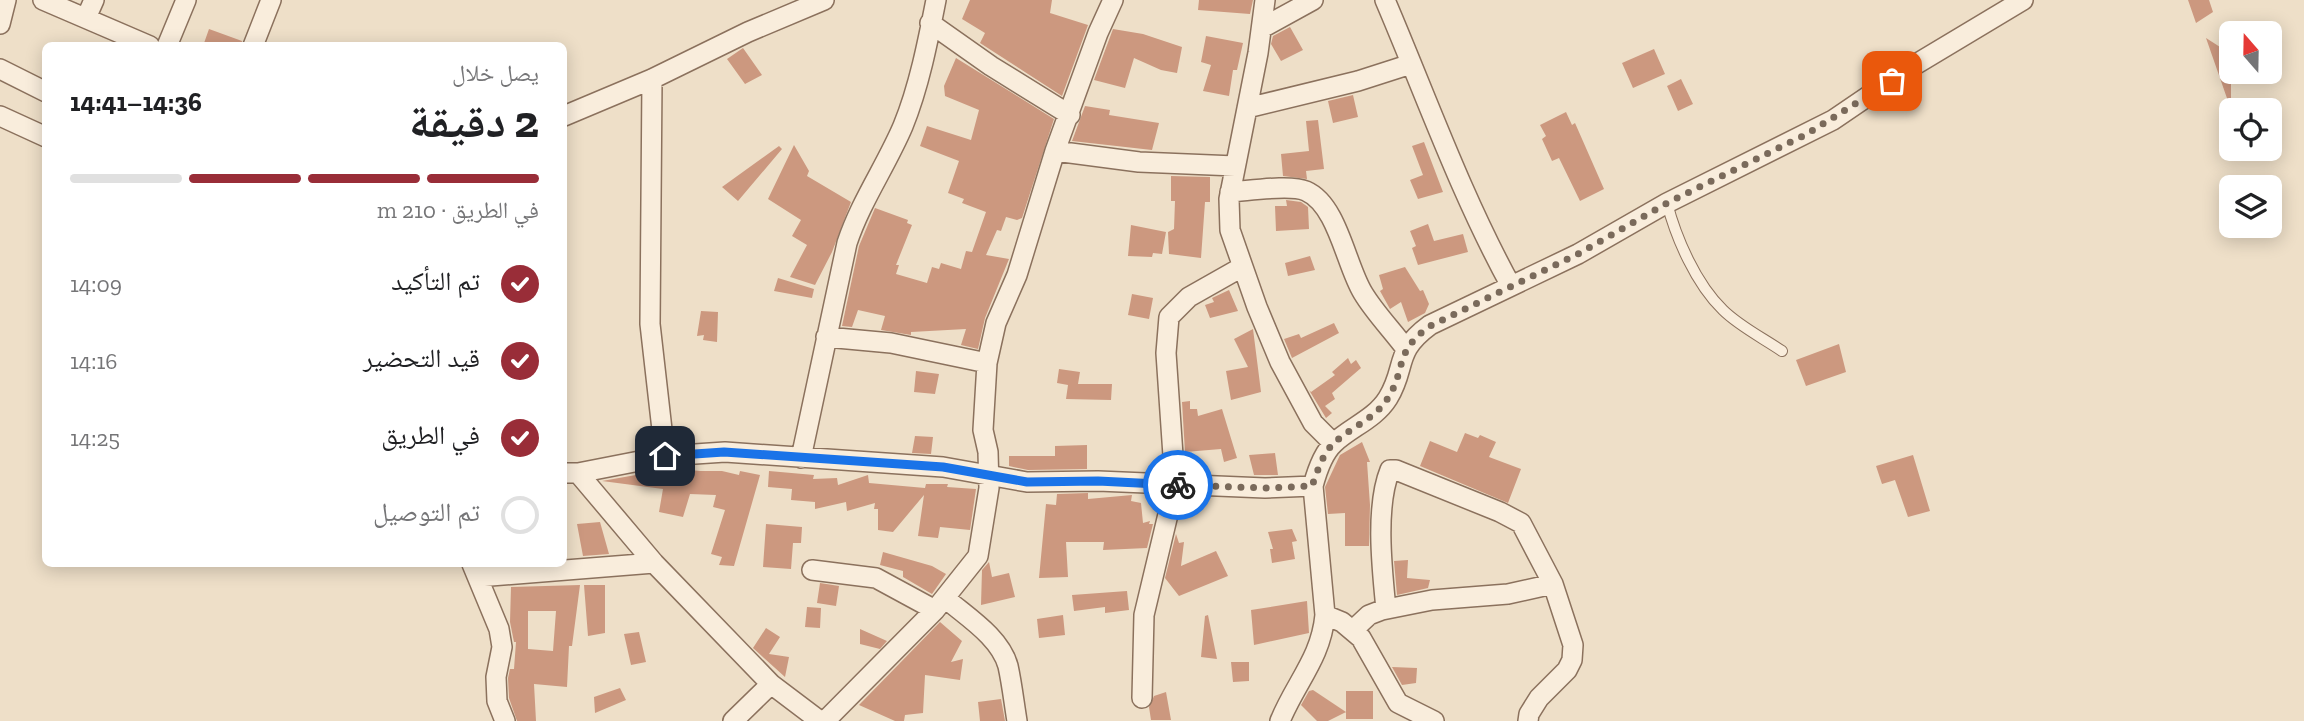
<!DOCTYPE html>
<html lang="ar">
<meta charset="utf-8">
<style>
body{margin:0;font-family:"Zilla Slab","Noto Naskh Arabic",serif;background:#f2f2f2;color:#202124;direction:rtl;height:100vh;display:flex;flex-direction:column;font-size:26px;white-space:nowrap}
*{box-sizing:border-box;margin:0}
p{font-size:23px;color:#757577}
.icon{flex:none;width:38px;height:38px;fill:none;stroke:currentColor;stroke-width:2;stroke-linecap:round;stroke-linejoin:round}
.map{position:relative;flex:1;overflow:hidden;direction:ltr}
.panel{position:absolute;left:42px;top:42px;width:525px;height:525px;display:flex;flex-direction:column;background:#fff;border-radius:10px;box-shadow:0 4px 18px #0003;direction:rtl}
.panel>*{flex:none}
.needle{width:46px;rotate:340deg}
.controls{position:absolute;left:2219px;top:21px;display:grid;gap:14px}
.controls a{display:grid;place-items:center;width:63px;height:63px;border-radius:10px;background:#fff;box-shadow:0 4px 18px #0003;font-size:35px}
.pin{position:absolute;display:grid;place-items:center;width:60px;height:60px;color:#fff;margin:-30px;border-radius:14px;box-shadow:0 4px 10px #0006}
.courier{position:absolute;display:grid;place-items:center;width:70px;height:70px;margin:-35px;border:5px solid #1a73e8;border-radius:50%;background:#fff;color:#222;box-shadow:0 2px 9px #0007}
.summary em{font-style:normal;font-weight:700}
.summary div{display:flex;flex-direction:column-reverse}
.summary{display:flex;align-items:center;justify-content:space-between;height:119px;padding:0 28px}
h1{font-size:46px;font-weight:700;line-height:52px}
.bar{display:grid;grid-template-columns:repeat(4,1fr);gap:10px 7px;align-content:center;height:84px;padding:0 28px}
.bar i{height:9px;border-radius:5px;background:#e0e0e0}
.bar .current{background:#992d38}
.bar p{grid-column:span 4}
ol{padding:0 28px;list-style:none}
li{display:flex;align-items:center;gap:21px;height:77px}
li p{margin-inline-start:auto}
li .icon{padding:7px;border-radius:50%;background:#992d38;color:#fff;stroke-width:4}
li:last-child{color:#757577}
li i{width:38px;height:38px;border:4px solid #e0e0e0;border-radius:50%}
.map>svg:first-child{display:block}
.building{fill:#cc987f;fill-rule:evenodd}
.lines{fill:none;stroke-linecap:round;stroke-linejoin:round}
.service-casing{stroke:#8b715d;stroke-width:12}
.minor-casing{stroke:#8b715d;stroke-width:22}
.service{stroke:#f9eddc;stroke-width:10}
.minor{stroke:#f9eddc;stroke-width:19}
.done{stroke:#7a6a5b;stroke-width:7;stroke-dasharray:0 12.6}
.route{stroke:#1a73e8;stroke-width:9}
</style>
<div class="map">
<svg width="2304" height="721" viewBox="0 0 2304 721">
<rect width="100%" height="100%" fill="#eedfc8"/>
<path class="building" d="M970,0H1052L1050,13L1088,25L1062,96L980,43L985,33L962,19Z
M1199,0H1253L1250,14L1198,10Z
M2188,0H2209L2213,12L2196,23Z
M1290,27L1303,50L1281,61L1271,44L1273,36Z
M209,29L242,41L241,46H203Z
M1113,29L1143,34L1182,47L1177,73L1161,70L1134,58L1125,88L1094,80Z
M1206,36L1243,43L1237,70H1233L1229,96L1203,91L1211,65L1201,62Z
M2206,38L2231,54V104H2229Z
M743,48L762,75L745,84L727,59Z
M1654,49L1665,74L1633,88L1622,63Z
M956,58L1054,119L1022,218L1017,220L1006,217L1001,231L997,230L986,255L1009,259L985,318L978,349L961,345L966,329L911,332V335L881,330L885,316L858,310L852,327L842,326L859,246L875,208L908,220L907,223L912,225L896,265H899L896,274L927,283L932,267L939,269L941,263L961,269L966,251L972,252L986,212L962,203L964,199L948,193L959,161L920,146L927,126L971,140L979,110L945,96L944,86Z
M1681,79L1693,104L1678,111L1667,86Z
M1353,95L1358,117L1333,123L1328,101Z
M1085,106L1110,110L1109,115L1159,123L1152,150L1072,141Z
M1566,112L1572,125L1575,123L1604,189L1580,201L1559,158L1552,161L1542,139L1546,136L1540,125Z
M1318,120L1324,169L1306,171L1307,179L1283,176L1281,154L1309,151L1306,121Z
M1424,142L1443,192L1418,199L1410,180L1423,175L1412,146Z
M794,145L809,171L807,176L851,202L832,252L815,285L790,277L807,245L792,236L801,220L768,199Z
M779,146L782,149L738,201L722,187Z
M1171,176L1210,177V202H1205L1201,258L1169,254L1168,232L1174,229L1175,201H1171Z
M1286,200L1301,202L1308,207L1309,229L1276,231L1275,206H1287Z
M1428,224L1434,241L1463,234L1468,252L1418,265L1412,248L1416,246L1410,231Z
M1131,225L1166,232L1162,254L1153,253L1152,257L1128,256Z
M1310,256L1315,270L1288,276L1285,263Z
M1405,267L1420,291L1423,290L1429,304L1425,313L1408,322L1401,302L1390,309L1380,291L1383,289L1379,275Z
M778,278L814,289L812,298L774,291Z
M1229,290L1238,311L1210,318L1205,305L1214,302L1212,298Z
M1132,294L1153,298L1149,319L1128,315Z
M701,311L718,312L717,342L703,340L704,335L697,336Z
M1334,323L1339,333L1292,358L1284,339L1299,334L1301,338Z
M1253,329L1261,392L1231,400L1226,371L1248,367L1234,339Z
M1839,344L1846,372L1806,386L1796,360Z
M1348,358L1351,364L1356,360L1361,368L1332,393L1335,399L1325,406L1332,413L1326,418L1309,390L1311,392L1335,375L1332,372Z
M1059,369L1080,372L1078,384H1112L1111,400L1066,399L1068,385L1057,383Z
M916,371L939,374L935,394L914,392Z
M1190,401V409H1197L1198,416L1222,409L1237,458L1224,462L1221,449L1185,452L1182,402Z
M1465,433L1478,438L1480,435L1496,442L1489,457L1521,469L1508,503L1420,466L1430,441L1457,452Z
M915,436L933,437L931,454L912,453Z
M1362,442L1370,462H1367L1370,505L1369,546H1345V513L1328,514L1325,487L1340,455Z
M1087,445V469L1028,470L1009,466V456H1055V446Z
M1275,453L1278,475H1254L1249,455Z
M1913,455L1930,511L1908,517L1895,480L1882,484L1876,466Z
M681,467L680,469L700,471H722L739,475L740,471L760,475L734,566L719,565L722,557L711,554L725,510L713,507L716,495L690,494L683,517L659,512L663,489L602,481Z
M769,471L814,475L813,479L837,478L838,485L868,475L869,483L925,488L926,484H948L947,487L976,489L970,530L940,527L938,538L918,536L924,495L893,532L878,530V509H874L875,503L847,511L846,502L815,509V502L791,500L792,489L768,487Z
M1088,493V499L1132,495L1131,501L1141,503L1143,523L1150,521L1149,524H1153L1147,548L1103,550L1104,542H1066L1068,577L1039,578L1046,504L1056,505L1057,494Z
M600,522L609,554L583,556L577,524Z
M766,524L802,527L801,543H793L791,569L763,567Z
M1292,529L1297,541L1292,542L1295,559L1272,563L1270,549H1273L1268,532Z
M1176,534L1179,543L1184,542L1181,566L1216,551L1228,576L1179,596L1165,578Z
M883,552L932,566L946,574L932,594L903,577V571L880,565Z
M1408,560L1407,578L1430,580L1428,588L1397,595L1394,561Z
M989,562L992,577L1009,573L1015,597L981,605L982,570Z
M820,583L839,586L836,606L817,603Z
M580,585L572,646H569L567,687L534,684L536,721H517L509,698L508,678L510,669H514L516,642H514L510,622L511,587ZM528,611H556L553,651L528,649Z
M584,585H605V633L588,636Z
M1127,591L1129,610L1105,613V607L1074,611L1072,595Z
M1307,601L1309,633L1254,645L1251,610Z
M807,607L821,608L820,628L805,627Z
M1063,615L1065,635L1039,638L1037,619Z
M1208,615L1217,659L1201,657L1205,616Z
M940,622L962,641L951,662L963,659L960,680L925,675L923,713L905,715L904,721H895L859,705Z
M766,628L780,637L769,654L789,657L785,677L753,648Z
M860,629L887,641L880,649L860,644Z
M639,632L646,662L631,665L624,634Z
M1231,662H1249V681L1233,682Z
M1392,667L1417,668L1416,683L1402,685Z
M620,688L626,700L595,713L594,697Z
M1313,690L1346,712L1328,721H1317L1301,705L1309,691Z
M1346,691H1373V719H1346Z
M1166,692L1171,720H1151L1149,707L1154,696Z
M1001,699L1005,721H980L978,702Z"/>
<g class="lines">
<g class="service-casing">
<path id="service" d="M1667,203C1676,238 1696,284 1723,310C1739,326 1763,338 1782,351"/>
</g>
<g class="minor-casing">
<path id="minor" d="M43,0L150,46
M1265,0L1258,53L1229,199L1230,230L1257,307L1280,362L1313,423L1333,443
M1385,0C1426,96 1461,195 1511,286
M86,18L94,0
M930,23L991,66L1070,115
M0,24L6,0
M1262,28L1313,0
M167,46L186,0
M253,46L271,0
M0,69L46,92
M652,79L650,324L665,456
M1247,108L1358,81L1411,64
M0,116L46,137
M564,116L652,79L748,32L824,0
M1055,151L1139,162L1235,166
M1230,192C1248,191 1290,184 1306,191C1338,205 1346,266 1363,293C1375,313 1392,330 1406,349
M826,337L891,343L987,363
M801,458L847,243C861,201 886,166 903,126C919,87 928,41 936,0
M564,473H578L665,456L725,452L943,467L1027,482L1098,481L1265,488L1313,486C1317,471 1323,453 1334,443C1351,427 1375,419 1388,398C1407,367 1393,352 1430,325L1578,254L1667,203L1833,120L1908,69L2023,0
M578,473L654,563L771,684L820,721
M472,564L499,629L502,647L496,677L497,701L505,721
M812,570L876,578L935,610
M478,577L654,563
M945,598C967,617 1000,637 1008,666C1012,684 1014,703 1017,721
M1386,609C1382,569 1375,507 1390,470H1396L1500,512L1521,523L1553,584L1573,645L1572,660L1567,670L1539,698L1529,714L1528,721
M1325,615L1342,622L1361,638L1398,703L1434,721
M1353,630L1369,615L1382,610L1432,600L1508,594L1553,584
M1142,698L1144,615L1175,485L1166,353L1169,317L1189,297L1242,267
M733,721L771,684
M825,721L935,610L978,556L989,488L988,452L983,430L987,363L996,323L1017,275L1055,151L1098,33L1113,0
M1280,721C1296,682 1321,658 1325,615L1313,486"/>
</g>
<use href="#service" class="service"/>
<use href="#minor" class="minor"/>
</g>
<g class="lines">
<path class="done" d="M1178,485L1265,488L1312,486C1317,472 1323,453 1334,443C1351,427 1375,419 1388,398C1407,367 1393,353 1430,326L1578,254L1667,203L1805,135L1892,81"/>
<path class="route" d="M665,456L724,452L943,467L1027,482L1098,481L1178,485"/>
</g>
</svg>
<div class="controls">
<a><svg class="needle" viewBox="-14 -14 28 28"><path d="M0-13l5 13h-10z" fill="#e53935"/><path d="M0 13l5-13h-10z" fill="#757577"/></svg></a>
<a><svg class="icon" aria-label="locate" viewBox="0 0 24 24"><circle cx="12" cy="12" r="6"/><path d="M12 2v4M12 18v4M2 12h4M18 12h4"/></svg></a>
<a><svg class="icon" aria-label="layers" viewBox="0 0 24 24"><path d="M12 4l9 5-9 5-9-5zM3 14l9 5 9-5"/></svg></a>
</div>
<div class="pin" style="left:1892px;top:81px;background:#ea580c"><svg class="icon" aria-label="bag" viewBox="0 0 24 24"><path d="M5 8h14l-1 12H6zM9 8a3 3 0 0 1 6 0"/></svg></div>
<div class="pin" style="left:665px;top:456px;background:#1f2937"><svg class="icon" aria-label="home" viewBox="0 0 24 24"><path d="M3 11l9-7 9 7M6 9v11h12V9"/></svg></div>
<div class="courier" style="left:1178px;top:485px"><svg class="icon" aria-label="bike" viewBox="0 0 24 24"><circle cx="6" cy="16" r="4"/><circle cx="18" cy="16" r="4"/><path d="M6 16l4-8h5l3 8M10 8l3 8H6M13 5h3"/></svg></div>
<section class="panel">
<div class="summary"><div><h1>2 دقيقة</h1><p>يصل خلال</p></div><em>14:36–14:41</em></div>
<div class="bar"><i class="current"></i><i class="current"></i><i class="current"></i><i></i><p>في الطريق · 210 m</p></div>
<ol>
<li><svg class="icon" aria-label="check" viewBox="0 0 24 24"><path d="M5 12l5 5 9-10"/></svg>تم التأكيد<p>14:09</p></li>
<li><svg class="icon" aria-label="check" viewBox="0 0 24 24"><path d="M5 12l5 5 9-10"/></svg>قيد التحضير<p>14:16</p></li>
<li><svg class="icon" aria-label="check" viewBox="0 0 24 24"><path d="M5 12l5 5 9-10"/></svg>في الطريق<p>14:25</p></li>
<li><i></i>تم التوصيل</li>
</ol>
</section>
</div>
